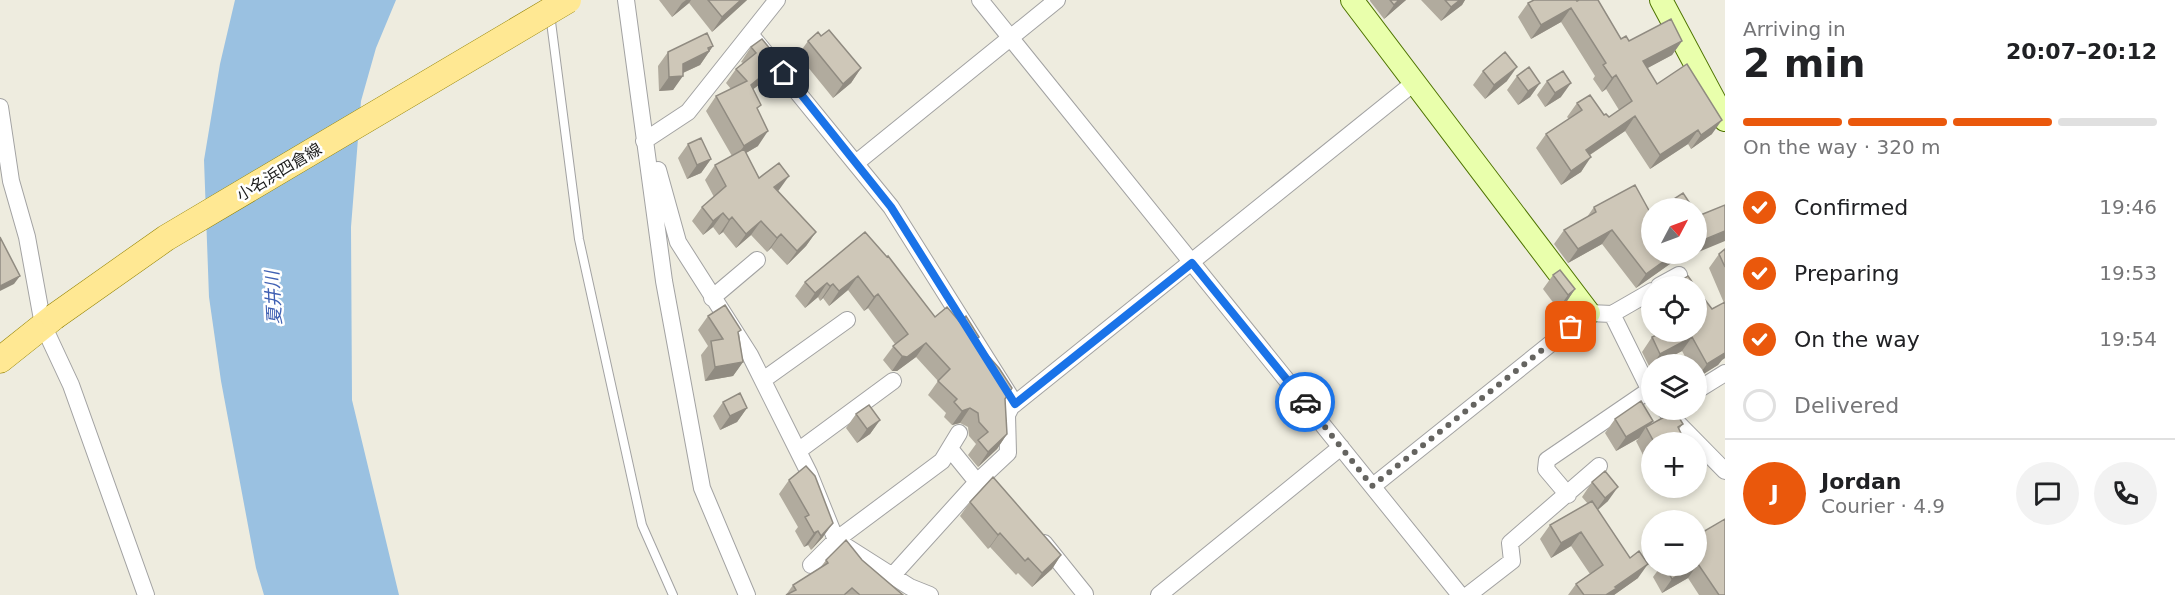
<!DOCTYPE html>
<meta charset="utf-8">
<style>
body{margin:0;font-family:"DejaVu Sans","Noto Sans JP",sans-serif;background:#f2f2f2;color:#202124;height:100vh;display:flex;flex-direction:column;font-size:22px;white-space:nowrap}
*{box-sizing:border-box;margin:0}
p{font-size:20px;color:#757577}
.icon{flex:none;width:33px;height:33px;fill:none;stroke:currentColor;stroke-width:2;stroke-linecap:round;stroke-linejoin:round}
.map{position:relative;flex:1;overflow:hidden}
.sheet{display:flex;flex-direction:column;background:#fff;width:450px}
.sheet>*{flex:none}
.needle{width:39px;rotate:49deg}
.fabs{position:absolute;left:1641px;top:198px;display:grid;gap:12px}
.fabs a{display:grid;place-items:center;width:66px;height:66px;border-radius:50%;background:#fff;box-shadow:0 3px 9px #0003;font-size:30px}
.pin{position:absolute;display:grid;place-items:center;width:51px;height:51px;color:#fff;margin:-26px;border-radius:12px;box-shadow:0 3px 9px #0006}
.courier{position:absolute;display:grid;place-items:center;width:60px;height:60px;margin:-30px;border:4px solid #1a73e8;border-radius:50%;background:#fff;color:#222;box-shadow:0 2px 8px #0007}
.summary em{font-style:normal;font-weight:700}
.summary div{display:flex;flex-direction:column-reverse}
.summary{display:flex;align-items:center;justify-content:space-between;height:102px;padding:0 18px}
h1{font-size:39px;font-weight:700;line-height:45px}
.bar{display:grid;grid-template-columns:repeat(4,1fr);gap:9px 6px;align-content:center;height:72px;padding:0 18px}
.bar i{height:8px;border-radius:4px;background:#e0e0e0}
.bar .on{background:#ea580c}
.bar p{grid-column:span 4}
.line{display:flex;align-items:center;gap:15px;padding:0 18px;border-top:2px solid #e0e0e0}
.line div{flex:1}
.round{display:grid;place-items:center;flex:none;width:63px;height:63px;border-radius:32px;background:#f2f2f2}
ol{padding:0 18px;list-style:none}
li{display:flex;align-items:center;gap:18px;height:66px}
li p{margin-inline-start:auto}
li .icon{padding:6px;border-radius:50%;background:#ea580c;color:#fff;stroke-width:4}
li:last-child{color:#757577}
li i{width:33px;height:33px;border:3px solid #e0e0e0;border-radius:50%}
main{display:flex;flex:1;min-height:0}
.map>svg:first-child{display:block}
.water{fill:#9ac1e1}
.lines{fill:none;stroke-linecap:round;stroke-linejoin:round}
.lane-casing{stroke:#a2a2a2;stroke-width:10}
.street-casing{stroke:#a2a2a2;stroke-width:18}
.secondary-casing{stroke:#4e7400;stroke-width:24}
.primary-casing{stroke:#928200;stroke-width:27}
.lane{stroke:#fff;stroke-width:8}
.street{stroke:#fff;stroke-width:16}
.secondary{stroke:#e9ffac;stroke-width:22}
.primary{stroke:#ffe893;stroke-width:26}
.primary-bridge-casing{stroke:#928200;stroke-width:27;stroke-linecap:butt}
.primary-bridge{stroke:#ffe893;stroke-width:26}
.wall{fill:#b1ab9e}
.shaded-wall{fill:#908b81}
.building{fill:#cec7b8;stroke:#908b81;stroke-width:1.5}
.done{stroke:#656460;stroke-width:6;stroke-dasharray:0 10.8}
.route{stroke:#1a73e8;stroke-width:8}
.labels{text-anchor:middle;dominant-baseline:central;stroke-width:5;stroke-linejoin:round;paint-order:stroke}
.street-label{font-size:16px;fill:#1b1b1b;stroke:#fff}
.water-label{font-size:18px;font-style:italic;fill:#3f60b3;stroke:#fff}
</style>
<main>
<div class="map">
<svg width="1725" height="595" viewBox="0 0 1725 595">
<rect width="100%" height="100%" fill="#eeecdf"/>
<path class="water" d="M235,0H396L376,48L361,101L351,227L352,400L399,595H264L256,568L221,381L209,297L204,160L220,64Z"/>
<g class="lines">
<g class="lane-casing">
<path id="lane" d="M550,14L579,239L642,525L673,595"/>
</g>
<g class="street-casing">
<path id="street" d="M626,0L664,281L702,488L747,595
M980,0L1460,595
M750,34L891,207L1015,404
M0,107L11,181L27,237L43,325L71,385L146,595
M644,141L688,112L777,0
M856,163L1057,0
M658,170L678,242L750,355L809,473L836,540L910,587L930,595
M1659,286L1679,275
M712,298L757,260
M1612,314L1652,395
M763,380L847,320
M1696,391L1725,373
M1668,410L1666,411L1725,471
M951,450L977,482
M798,451L893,381
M1373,486L1589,313L1612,314L1652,291
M1568,495L1546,469L1547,460L1648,391
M1044,543L1085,594
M811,565L836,540L942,461L959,433
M893,575L977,482L1008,453L1007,415L1011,407L1415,82
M1159,595L1341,447
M1468,595L1512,561L1510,543L1599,466"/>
</g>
<g class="secondary-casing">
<path id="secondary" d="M1352,0L1589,313
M1661,0L1725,120"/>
</g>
<g class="primary-casing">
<path id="primary" d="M0,360L54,317"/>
</g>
<use href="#lane" class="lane"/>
<use href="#street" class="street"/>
<use href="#secondary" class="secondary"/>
<use href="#primary" class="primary"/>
<g class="primary-bridge-casing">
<path id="primary-bridge" d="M54,317L166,238L568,0"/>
</g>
<use href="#primary-bridge" class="primary-bridge"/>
</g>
<path class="wall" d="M659,0H747L712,32L689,3L672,17Z
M1370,0H1406L1384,19L1370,1Z
M1421,0H1465L1462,5L1441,21Z
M1576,0L1621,39L1629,41H1682L1672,55L1647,68L1657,84L1712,134L1691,149L1688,144L1650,169L1625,131L1590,155L1581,172L1561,185L1536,148L1546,134L1569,119L1567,117L1577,103L1609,117L1619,110L1606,89L1602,92L1593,79L1595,76L1561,22L1531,39L1518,17L1528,3Z
M821,36L861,68L851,83L833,98L798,55L808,41Z
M762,39L770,76L753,89L758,110V146L746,153L759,178L779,190L778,191L816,232L806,246L787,265L771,248L767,252L751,235L736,248L723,232L719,235L713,227L703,235L692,221L702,207L714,197L705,180L715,165L732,156L706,111L716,96L731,89L726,83L736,69L743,63L741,62L751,47Z
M713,46L700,65L683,73L673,90L659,91L658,66L668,52Z
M1483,71L1507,81L1485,99L1473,85Z
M1517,76L1540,83L1530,97L1518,105L1507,90Z
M1547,81L1561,97L1545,107L1537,95Z
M688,144L711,159L701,173L687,179L678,158Z
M1594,207L1652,254H1695L1685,258L1684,254L1636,288L1602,244L1568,263L1554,244L1564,230L1587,217Z
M865,232L935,317L975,342L1005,399L1007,434L997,449L978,467L968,455L976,444L969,436L968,427L960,423L952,425L944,417L946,413L928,395L938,381L916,357L897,371H892L883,360L895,344L868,308L864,311L848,290L829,306L823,298L820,301L818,297L805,308L795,296L805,282Z
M1725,249V358L1722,360L1718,365L1697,378L1696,364H1689L1682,351L1657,364H1652V367L1650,368L1642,352L1652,337L1724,303L1709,268L1719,254Z
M1553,275L1575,289L1565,304L1558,309L1543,289Z
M708,316L739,333L743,362L733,376L705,381L701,355L708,346L698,330Z
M723,402L747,408L737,422L720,430L713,416Z
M856,414L880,420L870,434L857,443L846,428Z
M1615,419L1650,425L1683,424L1679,429L1685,442H1652V473L1636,441L1639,438L1616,451L1605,433Z
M789,480L823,537L811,550L808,545L804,547L795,531L798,527L779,494Z
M1592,482L1608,501L1598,510L1638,578L1614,595H1568L1576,584L1590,574L1571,546L1551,558L1540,539L1550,525L1588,504L1582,497Z
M970,502L1061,555L1052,569L1032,587L1018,573L1016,575L990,547L988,549L960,516Z
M1696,536L1725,595H1699L1688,578L1662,593L1653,577L1661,566H1696Z
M826,560H862L903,595H786L793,585L821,567Z"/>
<path class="shaded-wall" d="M686,0H691L689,3L672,17L682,3Z
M741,0H747L712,32L722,17Z
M1399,0H1406L1384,19L1394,5Z
M1460,0H1465L1462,5L1441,21L1451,7Z
M1571,8L1561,22L1531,39L1541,25Z
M1682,41L1672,55L1633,76L1643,61Z
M713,46L700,65L676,76H683L673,90L659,91L669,77L683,64Z
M780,61L770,76L741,99L751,85Z
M1517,67L1507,81L1485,99L1494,85Z
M861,68L851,83L833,98L843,84Z
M1616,75L1606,89L1602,92L1612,78Z
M1540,83L1530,97L1518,105L1528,91Z
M1571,83L1561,97L1545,107L1555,93Z
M1635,116L1625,131L1576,164L1586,150Z
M1722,120L1712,134L1691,149L1701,135Z
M1698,130L1688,144L1650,169L1660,155Z
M768,131L758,146L734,160L744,146Z
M1591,157L1581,172L1561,185L1571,171Z
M711,159L701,173L687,179L697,165Z
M789,176L779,190L764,201L774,187Z
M723,213L713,227L703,235L713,221Z
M732,217L723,232L719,235L729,220Z
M761,221L751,235L736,248L746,234Z
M1612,230L1602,244L1568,263L1578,249Z
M1725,231V241L1696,253V243Z
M816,232L806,246L787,265L797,251Z
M781,234L771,248L767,252L777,238Z
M1674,254H1684L1636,288L1646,274Z
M1688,254H1695L1685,258Z
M20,276L14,284L0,291V286Z
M858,276L848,290L829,306L839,291Z
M827,283L818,297L805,308L815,293Z
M833,284L823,298L820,301L830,286Z
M1575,289L1565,304L1558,309L1568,295Z
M878,294L868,308L864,311L874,297Z
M1692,337L1682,351L1657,364H1653L1660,354Z
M926,343L916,357L897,371H892L902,356Z
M1725,351V358L1722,360L1718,365L1697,378L1707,364Z
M743,362L733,376L705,381L715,367Z
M747,408L737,422L720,430L730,416Z
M970,408L960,423L952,425L962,411Z
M880,420L870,434L857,443L867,429Z
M1653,421L1647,429L1646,427L1639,438L1616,451L1626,437Z
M1007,434L997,449L978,467L988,452Z
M1618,487L1608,501L1595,512L1605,498Z
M833,523L823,537L811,550L821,536Z
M818,531L808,545L804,547L814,533Z
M1581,532L1571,546L1551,558L1561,543Z
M1000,533L990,547L988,549L998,535Z
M1061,555L1052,569L1032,587L1042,573Z
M1648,564L1638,578L1614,595H1606L1615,587Z
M1698,564L1688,578L1662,593L1672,579Z"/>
<path class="building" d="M708,0H741L722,17Z
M1390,0H1399L1394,5Z
M1445,0H1460L1451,7Z
M1534,0H1576L1577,1L1579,0H1598L1621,39L1626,36L1629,41L1671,19L1682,41L1643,61L1657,84L1687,64L1722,120L1701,135L1698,130L1660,155L1635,116L1586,150L1591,157L1571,171L1546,134L1582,110L1577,103L1590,95L1604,115L1606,114L1609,117L1632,101L1616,75L1612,78L1603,65L1606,63L1571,8L1541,25L1528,3Z
M829,30L861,68L843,84L808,41L818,32L821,36Z
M707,33L713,46L708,48L709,51L683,64V76L669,77L668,52Z
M762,39L780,61L751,85L761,105L757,108L768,131L744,146L716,96L747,81L736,69L756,53L751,47Z
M1505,52L1517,67L1494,85L1483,71Z
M1529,67L1540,83L1528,91L1517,76Z
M1563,71L1571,83L1555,93L1547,81Z
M701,138L711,159L697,165L688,144Z
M744,149L759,178L779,163L789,176L774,187L816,232L797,251L781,234L777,238L761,221L746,234L732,217L729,220L723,213L713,221L702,207L726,186L715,165Z
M1635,185L1651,214H1652V254H1674L1646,274L1612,230L1578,249L1564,230L1596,212L1594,207Z
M1683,193L1693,208H1660Z
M1725,205V231L1696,243V214L1698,216Z
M865,232L887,257L888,256L935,317L947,307L959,321L966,316L979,337L974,340L999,368L1012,388L1005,399L1007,434L988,452L978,440L988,432L979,422L978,413L970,408L962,411L954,402L957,399L938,381L950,369L926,343L907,357L902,356L893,346L908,334L878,294L874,297L858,276L839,291L833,284L830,286L827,283L815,293L805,282Z
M0,237L20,276L0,286Z
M1725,249V267L1719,254Z
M1560,270L1575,289L1568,295L1553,275Z
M1688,276L1695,286H1673Z
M1696,288L1712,309L1725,302V353L1707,364L1692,337L1660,354L1652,337L1663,332H1696Z
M725,305L741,330L738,332L743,362L715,367L711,341L723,339L708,316Z
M740,393L747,408L730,416L723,402Z
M1641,401L1653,421L1626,437L1615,419Z
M869,405L880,420L867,429L856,414Z
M1675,411L1683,424L1678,427L1685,442H1654L1646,427Z
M806,466L815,476L833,523L821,536L818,531L814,533L805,517L809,515L789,480Z
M1605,471L1618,487L1605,498L1592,482Z
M993,477L1061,555L1042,573L1028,558L1025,561L1000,533L998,535L970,502Z
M1592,501L1630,558L1639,551L1648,564L1615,587L1617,588L1606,595H1584L1576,584L1603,565L1581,532L1561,543L1550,525Z
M1725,519V595H1719L1698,564L1696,565V536Z
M846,540L862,560L903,595H860L852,588L844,595H786L796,590L793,585L828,563L826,560Z
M1665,566H1695L1672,579Z"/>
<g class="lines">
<path class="done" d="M1305,402L1372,486L1571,327"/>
<path class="route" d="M784,73L891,207L1015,404L1192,263L1305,402"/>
</g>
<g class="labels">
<g class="street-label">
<text transform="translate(279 172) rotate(-31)">小名浜四倉線</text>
</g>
<g class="water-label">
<text transform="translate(273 298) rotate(-93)">夏井川</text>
</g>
</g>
</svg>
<div class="fabs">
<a><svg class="needle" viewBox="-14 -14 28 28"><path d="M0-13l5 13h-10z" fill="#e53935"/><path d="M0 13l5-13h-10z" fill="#757577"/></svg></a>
<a><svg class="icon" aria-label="locate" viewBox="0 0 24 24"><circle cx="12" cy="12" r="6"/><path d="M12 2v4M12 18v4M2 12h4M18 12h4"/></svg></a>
<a><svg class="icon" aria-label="layers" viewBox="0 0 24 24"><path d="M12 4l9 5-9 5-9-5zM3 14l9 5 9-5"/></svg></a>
<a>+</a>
<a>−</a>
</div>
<div class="pin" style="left:1571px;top:327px;background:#ea580c"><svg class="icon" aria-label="bag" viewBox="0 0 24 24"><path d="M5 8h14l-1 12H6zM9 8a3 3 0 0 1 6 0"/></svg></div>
<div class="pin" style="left:784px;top:73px;background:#1f2937"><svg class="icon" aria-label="home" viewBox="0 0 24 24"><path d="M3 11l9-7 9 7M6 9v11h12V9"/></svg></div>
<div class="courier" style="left:1305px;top:402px"><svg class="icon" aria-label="car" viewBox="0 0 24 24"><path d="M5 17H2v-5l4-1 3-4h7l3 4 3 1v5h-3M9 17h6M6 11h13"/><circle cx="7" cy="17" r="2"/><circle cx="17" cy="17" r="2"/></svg></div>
</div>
<section class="sheet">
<div class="summary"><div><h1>2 min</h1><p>Arriving in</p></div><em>20:07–20:12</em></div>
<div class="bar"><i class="on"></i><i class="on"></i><i class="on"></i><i></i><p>On the way · 320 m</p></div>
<ol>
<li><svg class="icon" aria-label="check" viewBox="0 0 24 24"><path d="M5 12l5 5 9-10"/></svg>Confirmed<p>19:46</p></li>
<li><svg class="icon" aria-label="check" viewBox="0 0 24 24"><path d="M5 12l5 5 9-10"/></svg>Preparing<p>19:53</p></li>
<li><svg class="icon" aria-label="check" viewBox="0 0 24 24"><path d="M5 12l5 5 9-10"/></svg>On the way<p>19:54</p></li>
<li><i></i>Delivered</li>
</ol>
<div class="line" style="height:108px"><b class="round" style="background:#ea580c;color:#fff">J</b><div><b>Jordan</b><p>Courier · 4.9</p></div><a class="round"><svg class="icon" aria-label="chat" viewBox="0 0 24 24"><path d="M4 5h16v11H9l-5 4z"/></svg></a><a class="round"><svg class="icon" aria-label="phone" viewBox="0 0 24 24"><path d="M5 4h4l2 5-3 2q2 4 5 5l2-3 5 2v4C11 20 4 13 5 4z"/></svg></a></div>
</section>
</main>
